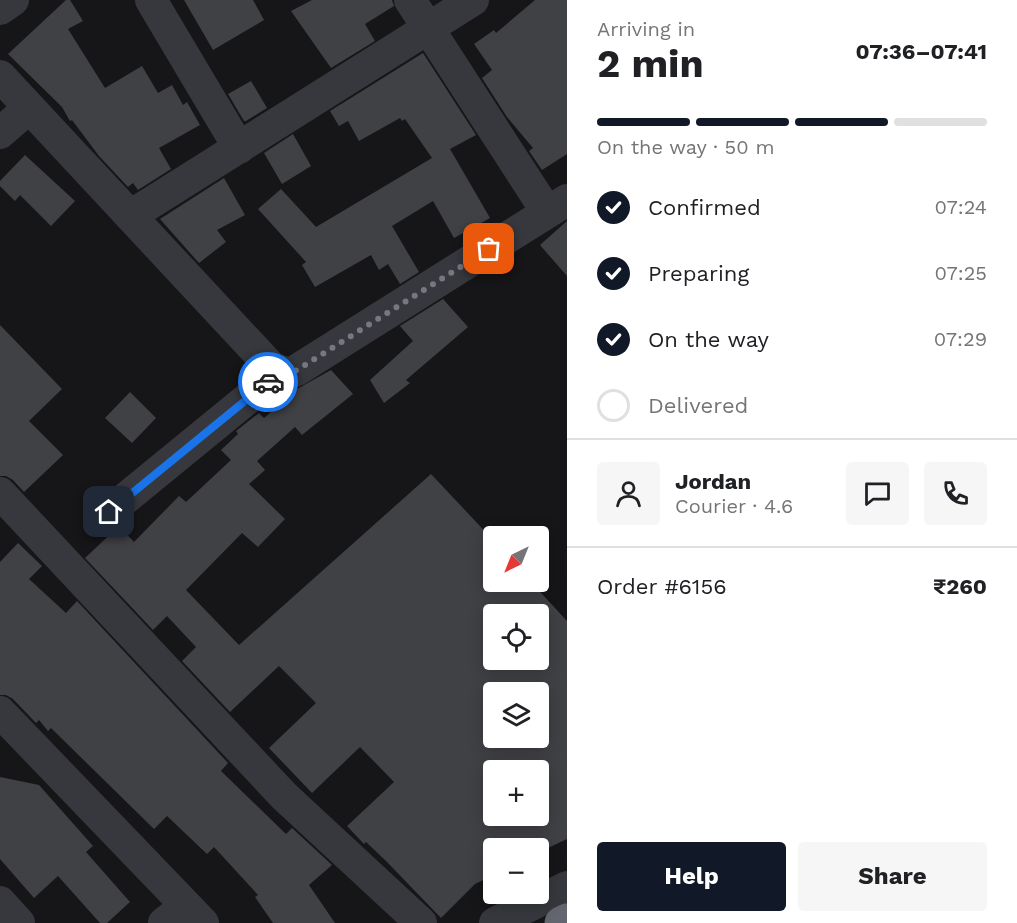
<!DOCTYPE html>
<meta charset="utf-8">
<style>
body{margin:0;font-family:"Work Sans",sans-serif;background:#f6f6f6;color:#202124;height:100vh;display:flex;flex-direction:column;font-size:22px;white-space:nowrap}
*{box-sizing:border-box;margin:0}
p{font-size:20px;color:#757577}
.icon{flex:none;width:33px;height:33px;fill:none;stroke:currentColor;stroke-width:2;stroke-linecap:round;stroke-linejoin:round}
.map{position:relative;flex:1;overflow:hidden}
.details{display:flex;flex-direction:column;background:#fff;width:450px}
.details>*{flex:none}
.needle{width:39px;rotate:223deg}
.controls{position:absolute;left:483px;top:526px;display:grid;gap:12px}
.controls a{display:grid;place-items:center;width:66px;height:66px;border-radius:6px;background:#fff;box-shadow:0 3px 15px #0003;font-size:30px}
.pin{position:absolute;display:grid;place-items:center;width:51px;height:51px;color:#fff;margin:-26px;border-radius:12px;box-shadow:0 3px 9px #0006}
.courier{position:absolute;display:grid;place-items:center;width:60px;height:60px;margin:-30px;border:4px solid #1a73e8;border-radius:50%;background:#fff;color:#222;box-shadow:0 2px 8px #0007}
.summary em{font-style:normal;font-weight:700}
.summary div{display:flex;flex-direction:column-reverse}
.summary{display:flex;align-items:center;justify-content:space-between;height:102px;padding:0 30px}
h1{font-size:39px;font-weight:700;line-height:45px}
.bar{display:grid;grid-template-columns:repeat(4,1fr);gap:9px 6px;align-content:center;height:72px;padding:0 30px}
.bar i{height:8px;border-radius:4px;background:#e0e0e0}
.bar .current{background:#111827}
.bar p{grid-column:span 4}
.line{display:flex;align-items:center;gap:15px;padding:0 30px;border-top:2px solid #e0e0e0}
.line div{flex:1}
.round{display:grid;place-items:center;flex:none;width:63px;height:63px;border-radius:6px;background:#f6f6f6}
ol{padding:0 30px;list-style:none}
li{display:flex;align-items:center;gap:18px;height:66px}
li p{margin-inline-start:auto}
li .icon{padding:6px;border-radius:50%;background:#111827;color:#fff;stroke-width:4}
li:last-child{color:#757577}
li i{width:33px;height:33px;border:3px solid #e0e0e0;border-radius:50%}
.cta{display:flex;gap:12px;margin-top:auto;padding:12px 30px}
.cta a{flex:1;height:69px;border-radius:6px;background:#111827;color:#fff;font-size:24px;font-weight:700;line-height:69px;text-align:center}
.cta a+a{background:#f6f6f6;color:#202124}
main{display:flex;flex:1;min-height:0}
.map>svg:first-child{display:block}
.building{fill:#404145;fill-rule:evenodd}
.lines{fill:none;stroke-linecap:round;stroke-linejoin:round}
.minor{stroke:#37383d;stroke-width:32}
.highway{stroke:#63666e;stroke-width:33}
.done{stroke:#757880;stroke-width:6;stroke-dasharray:0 10.8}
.route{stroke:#1a73e8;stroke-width:8}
</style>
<main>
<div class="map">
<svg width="567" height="923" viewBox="0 0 567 923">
<rect width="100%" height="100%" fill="#161618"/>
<path class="building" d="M66,0H70L83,21L68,29L105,88L142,66L158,93L172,85L183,105L187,102L200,125L159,148L171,169L138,190L133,183L128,187L99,156L72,120L70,121L62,107L8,54Z
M184,0H253L264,20L213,50Z
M312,0H392L394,6L365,24L375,41L331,68L291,11Z
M535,0H567V154L542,170L529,151L533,148L507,117L482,78L492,70L474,44L494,30L496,33Z
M423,53L476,135L450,149L490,218L454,238L433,201L392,226L419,272L400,284L388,264L379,270L371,255L315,287L302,265L306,262L258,209L281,189L316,227L432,158L405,119L402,121L400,118L359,141L348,121L339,126L330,111Z
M251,81L267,108L246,121H244L228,94Z
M293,134L311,166L282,184L264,153Z
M25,155L75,201L51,226L20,195L15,201L0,186V181Z
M224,178L245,215L217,230L226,242L199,263L160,219Z
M567,221V276L540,245Z
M443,299L468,327L406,380L410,383L384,403L370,380L413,341L400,326Z
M0,325L62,389L29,421L63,455L24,492L13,480L6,476H0Z
M331,370L353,394L302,435L295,427L257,461L265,470L249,484L285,519L258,547L242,533L186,590L239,645L431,474L494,541V582H531L567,621V839L546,849H494V875L475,884L441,918L386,861L366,842L364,844L347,826L394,782L360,747L312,793L269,748L316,703L279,666L230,712L182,661L196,647L167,616L153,630L85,558L119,526L134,542L179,496L186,502L231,460L221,450L238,434L236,431L259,413L264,418L297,389ZM494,615H538V660H494ZM494,693H538V738H494ZM494,771H538V816H494Z
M130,392L156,418L132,443L105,418Z
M18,543L42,566L29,579L66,613L77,601L228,763L221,771L286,834L292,828L332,865L309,885L335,923H273L255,897L258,895L214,847L207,854L167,816L154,829L51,728L48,731L39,720L36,723L13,699L6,695H0V562Z
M0,777L39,785L93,846L86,852L130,902L107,923H100L58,876L34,898L0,859Z"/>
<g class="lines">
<path class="minor" d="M151,0L239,148
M410,0L547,212
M0,9L13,0
M0,76L271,367L287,374L297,370L567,200
M0,133L29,108
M130,216L473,0
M0,493L284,796L421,923
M109,512L280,372
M0,712L203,923
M0,902L19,923
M164,923L186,906
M495,923L567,887"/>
<path class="highway" d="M561,923L567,920"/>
</g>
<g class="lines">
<path class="done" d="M268,382L280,372L287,374L297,370L489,249"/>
<path class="route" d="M109,512L268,382"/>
</g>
</svg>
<div class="controls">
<a><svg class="needle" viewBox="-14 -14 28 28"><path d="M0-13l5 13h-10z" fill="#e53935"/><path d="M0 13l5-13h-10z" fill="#757577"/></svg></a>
<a><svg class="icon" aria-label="locate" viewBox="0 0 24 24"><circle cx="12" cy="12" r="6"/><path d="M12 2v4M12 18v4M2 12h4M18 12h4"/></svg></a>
<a><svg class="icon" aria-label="layers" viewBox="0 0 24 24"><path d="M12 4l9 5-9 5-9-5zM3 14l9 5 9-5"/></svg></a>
<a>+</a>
<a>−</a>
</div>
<div class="pin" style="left:489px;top:249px;background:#ea580c"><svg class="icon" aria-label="bag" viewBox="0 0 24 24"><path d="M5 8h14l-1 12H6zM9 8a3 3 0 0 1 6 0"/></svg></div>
<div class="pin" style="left:109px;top:512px;background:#1f2937"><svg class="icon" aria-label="home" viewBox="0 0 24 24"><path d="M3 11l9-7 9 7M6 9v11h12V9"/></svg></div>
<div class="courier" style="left:268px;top:382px"><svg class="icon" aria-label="car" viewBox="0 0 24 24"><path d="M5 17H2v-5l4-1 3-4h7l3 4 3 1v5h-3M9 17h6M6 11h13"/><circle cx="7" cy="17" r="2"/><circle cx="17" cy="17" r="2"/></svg></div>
</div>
<section class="details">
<div class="summary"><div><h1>2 min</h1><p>Arriving in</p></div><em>07:36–07:41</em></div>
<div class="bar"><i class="current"></i><i class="current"></i><i class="current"></i><i></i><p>On the way · 50 m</p></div>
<ol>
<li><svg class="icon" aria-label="check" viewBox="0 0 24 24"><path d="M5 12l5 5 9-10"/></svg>Confirmed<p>07:24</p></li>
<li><svg class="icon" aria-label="check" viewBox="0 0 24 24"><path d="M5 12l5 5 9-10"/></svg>Preparing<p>07:25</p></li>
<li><svg class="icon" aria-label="check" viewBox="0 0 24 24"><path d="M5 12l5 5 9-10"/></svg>On the way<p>07:29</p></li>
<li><i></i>Delivered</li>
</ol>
<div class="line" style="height:108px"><a class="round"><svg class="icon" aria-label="person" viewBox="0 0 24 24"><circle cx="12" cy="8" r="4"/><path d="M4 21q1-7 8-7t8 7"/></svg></a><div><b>Jordan</b><p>Courier · 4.6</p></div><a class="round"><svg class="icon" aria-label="chat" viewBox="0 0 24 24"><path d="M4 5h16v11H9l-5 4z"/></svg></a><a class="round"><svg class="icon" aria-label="phone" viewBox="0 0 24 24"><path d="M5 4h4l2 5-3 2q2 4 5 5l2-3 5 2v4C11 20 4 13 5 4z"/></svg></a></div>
<div class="line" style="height:78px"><div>Order #6156</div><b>₹260</b></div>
<div class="cta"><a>Help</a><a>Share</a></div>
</section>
</main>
